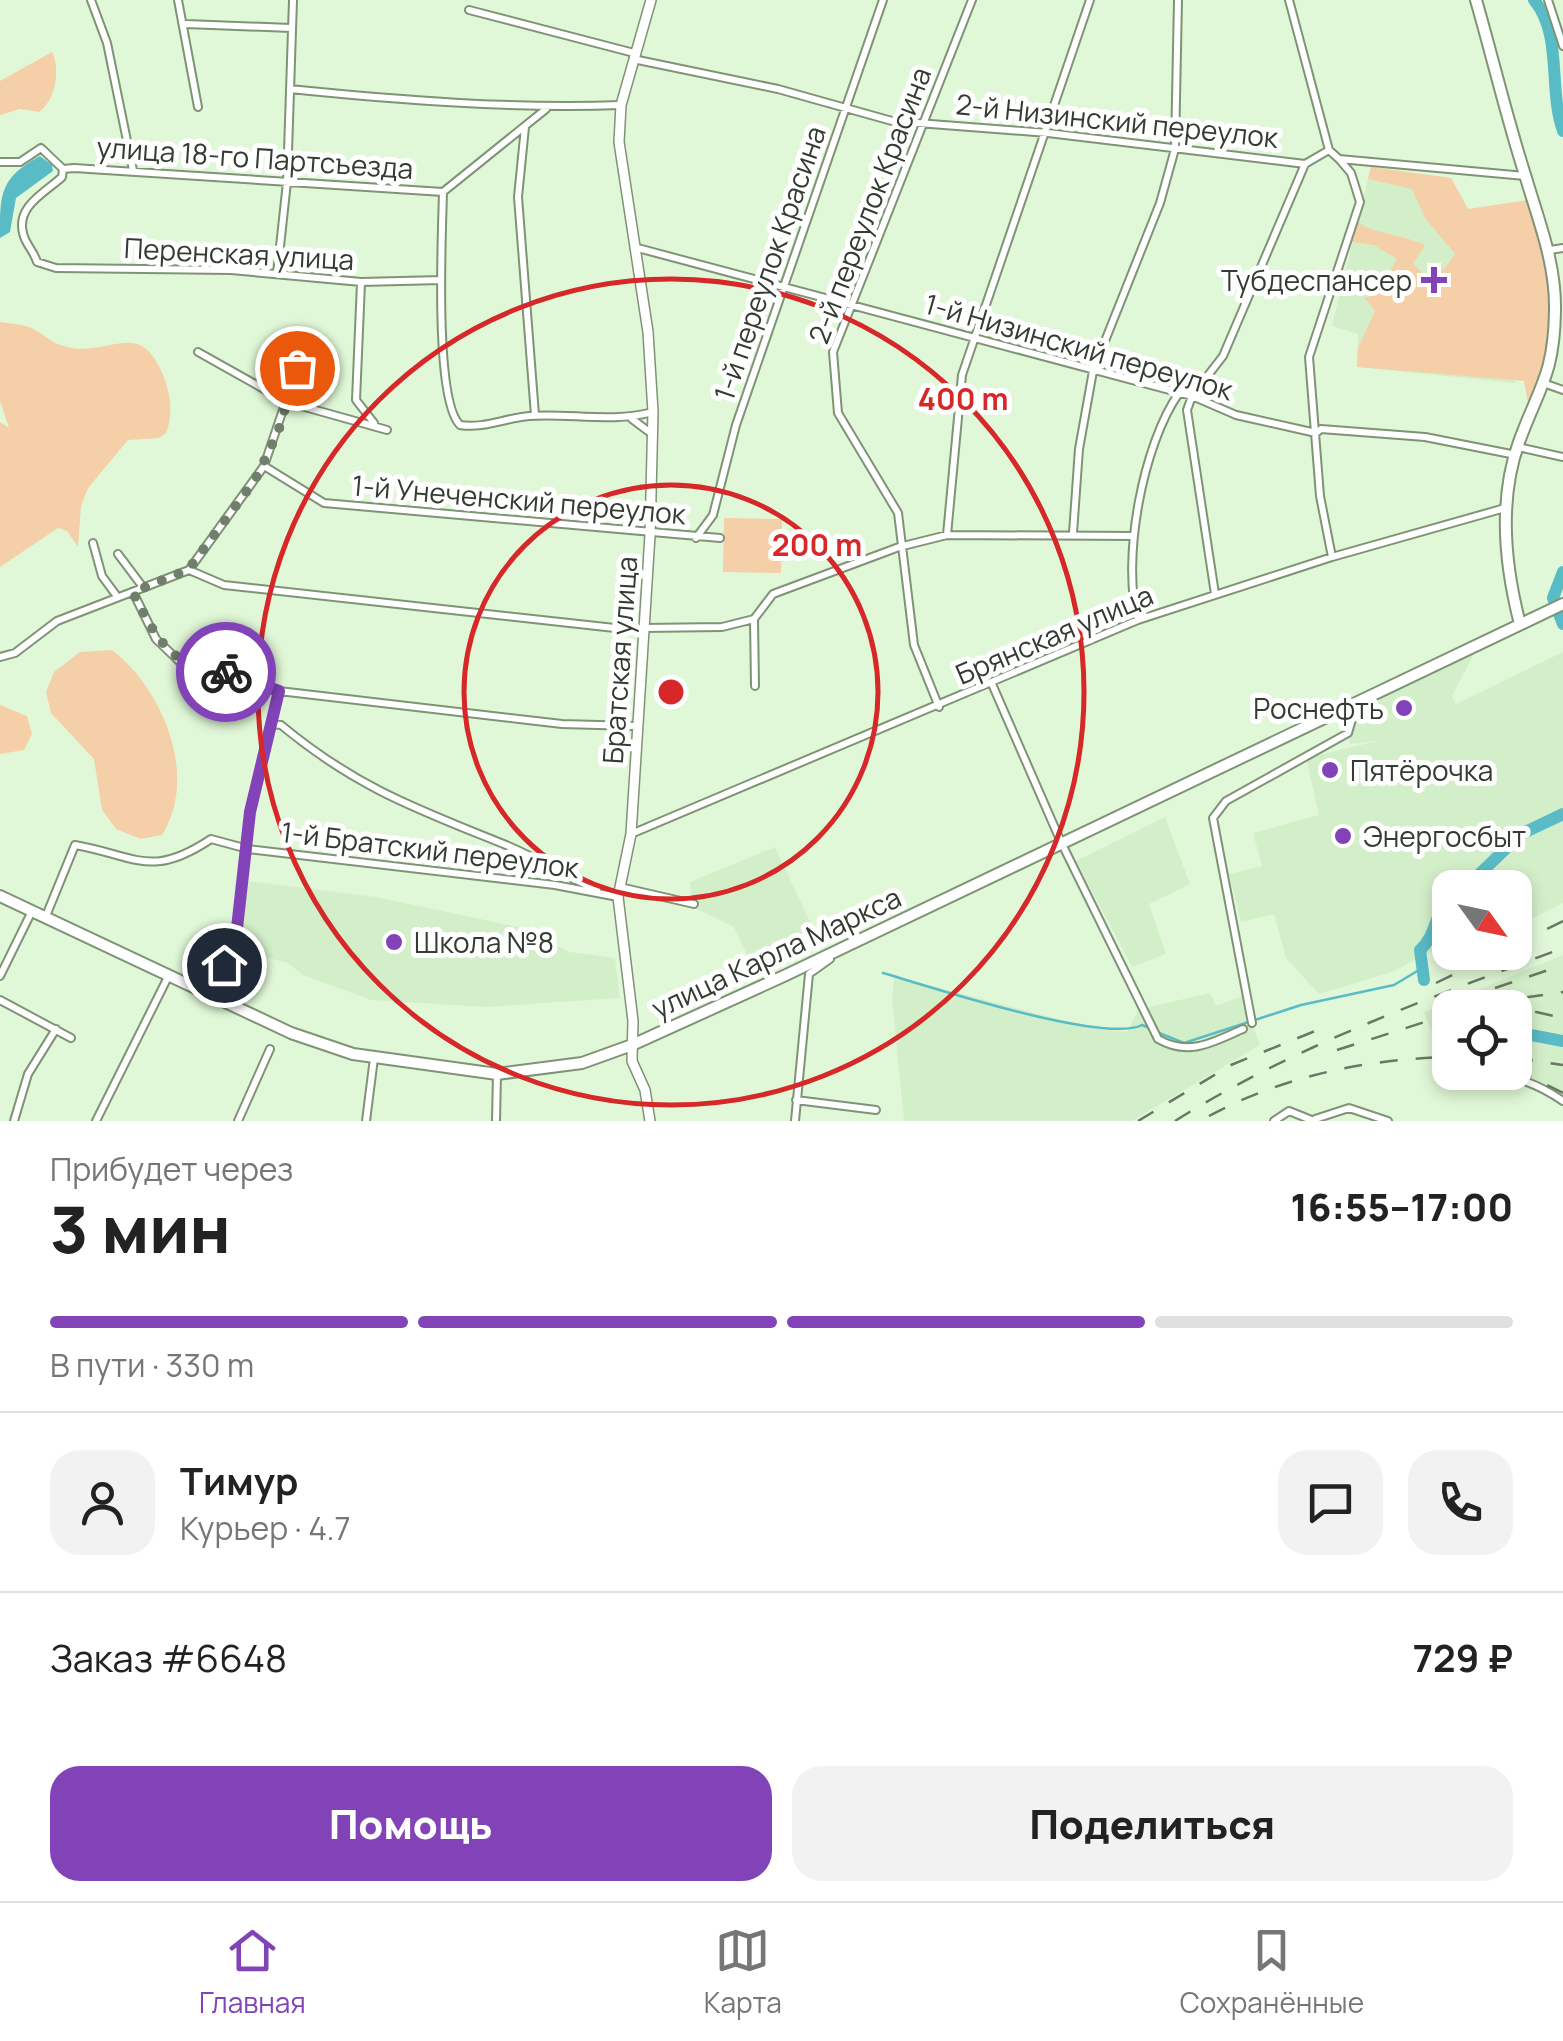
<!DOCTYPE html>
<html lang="ru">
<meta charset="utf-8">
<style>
body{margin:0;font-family:Manrope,sans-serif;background:#f2f2f2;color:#222;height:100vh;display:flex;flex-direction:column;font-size:38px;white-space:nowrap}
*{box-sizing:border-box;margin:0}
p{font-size:32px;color:#767676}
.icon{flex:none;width:55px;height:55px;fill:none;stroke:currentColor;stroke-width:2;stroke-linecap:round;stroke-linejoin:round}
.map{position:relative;height:1121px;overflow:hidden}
.drawer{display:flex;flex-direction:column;background:#fff;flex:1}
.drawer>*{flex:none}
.needle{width:65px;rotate:123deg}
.controls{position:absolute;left:1432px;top:870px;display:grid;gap:20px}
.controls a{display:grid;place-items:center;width:100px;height:100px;border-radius:20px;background:#fff;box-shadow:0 5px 15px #0003;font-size:50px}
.pin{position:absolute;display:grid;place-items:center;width:85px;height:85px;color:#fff;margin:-42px;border:5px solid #fff;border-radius:50%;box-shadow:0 2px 10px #0007}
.courier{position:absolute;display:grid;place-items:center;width:100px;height:100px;margin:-50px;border:8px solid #8343b8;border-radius:50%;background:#fff;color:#222;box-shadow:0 2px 12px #0007}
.head em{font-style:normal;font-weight:800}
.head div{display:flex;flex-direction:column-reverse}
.head{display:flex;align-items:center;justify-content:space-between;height:170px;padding:0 50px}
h1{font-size:65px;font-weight:800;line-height:75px}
.bar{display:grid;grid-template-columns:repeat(4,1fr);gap:15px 10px;align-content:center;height:120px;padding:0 50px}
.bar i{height:12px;border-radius:8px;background:#e0e0e0}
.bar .current{background:#8343b8}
.bar p{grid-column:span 4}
.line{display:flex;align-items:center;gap:25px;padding:0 50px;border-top:2px solid #e0e0e0}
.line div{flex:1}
.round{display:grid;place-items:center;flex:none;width:105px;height:105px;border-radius:30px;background:#f2f2f2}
.action{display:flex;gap:20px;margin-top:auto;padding:20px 50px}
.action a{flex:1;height:115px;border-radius:30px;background:#8343b8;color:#fff;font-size:40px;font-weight:800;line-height:115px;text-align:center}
.action a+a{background:#f2f2f2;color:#222}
.dock{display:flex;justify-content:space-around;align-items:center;height:140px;border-top:2px solid #e0e0e0;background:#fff;font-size:28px;color:#767676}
.dock a{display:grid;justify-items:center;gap:5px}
.dock .current{color:#8343b8}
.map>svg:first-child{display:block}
.built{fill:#d3efc9}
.green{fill:#f4cfa7}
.water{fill:#59bbc6}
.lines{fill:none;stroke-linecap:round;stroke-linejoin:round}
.stream{stroke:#59bbc6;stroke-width:2.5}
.river{stroke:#59bbc6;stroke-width:12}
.minor-casing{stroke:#7f9376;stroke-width:10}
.tertiary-casing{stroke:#7f9376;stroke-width:12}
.secondary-casing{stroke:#7f9376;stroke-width:14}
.minor{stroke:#fff;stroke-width:6}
.tertiary{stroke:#fff;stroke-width:9}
.secondary{stroke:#fff;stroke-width:10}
.rail{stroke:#6a7765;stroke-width:2.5;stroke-dasharray:18 18;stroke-linecap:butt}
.done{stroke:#707e6b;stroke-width:10;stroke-dasharray:0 18}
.route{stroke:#8343b8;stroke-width:12}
.ring{fill:none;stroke:#d62828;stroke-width:5}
.poi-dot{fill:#8343b8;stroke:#fff;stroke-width:4}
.labels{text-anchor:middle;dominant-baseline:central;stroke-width:10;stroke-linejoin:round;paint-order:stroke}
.street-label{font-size:28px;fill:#333c30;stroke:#fff}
.poi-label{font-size:28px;fill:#333c30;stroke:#fff;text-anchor:start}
.centre{fill:#d62828;stroke:#fff;stroke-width:5}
.ring-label{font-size:30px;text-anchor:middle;font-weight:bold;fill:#d62828;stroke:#fff;stroke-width:10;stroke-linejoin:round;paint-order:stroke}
</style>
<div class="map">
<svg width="1563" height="1121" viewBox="0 0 1563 1121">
<rect width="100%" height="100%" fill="#e1f8d8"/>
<path class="built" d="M1371,167L1451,178L1468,209L1498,207L1515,383L1357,367L1358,334L1332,326Z
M1479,644L1452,696L1456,704L1563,652V903L1515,927V888H1450V947L1444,945L1392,972L1319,994L1286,958L1274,914L1241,922L1229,874L1262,866L1253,833L1319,815L1306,758L1377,741L1350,744L1339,710Z
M1165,817L1190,884L1149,904L1166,954L1132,967L1076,861Z
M775,847L817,937L752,966L734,927L693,907L690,882Z
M249,881L376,897L518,927L570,952L615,958L620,998L487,1007L371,1000L303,975L288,963L238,950Z
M1563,955V1096L1533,1080L1497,1073L1515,1072V1008H1450V1053L1430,1029L1424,1012Z
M894,976L1089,1027L1127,1032L1138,1011L1149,1007L1210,993L1216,1006L1242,996L1260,1045L1132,1121H904L892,1000Z"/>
<path class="green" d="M52,52C61,70 55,101 39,112L20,109L0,115V81Z
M1371,167L1451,178L1468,209L1528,200C1558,261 1559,347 1529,408L1524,381L1357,367L1358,348L1375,311L1365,298L1377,293L1397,259L1374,245L1352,242L1357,222C1377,235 1401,234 1425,245L1413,264L1425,275L1445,268L1455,254L1425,218L1412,189L1368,179Z
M0,322C12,324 27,324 37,331C46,336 52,343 63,346C111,360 140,313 165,380C171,397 173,416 166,433L159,438L128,440L88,488L81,506L78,547L67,531L58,528L0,567V422L9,428L0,401Z
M724,518L782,519L781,573L723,572Z
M112,650C163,689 199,776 162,835L141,839L116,829L102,810L94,759L51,713L46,692L54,672L80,652Z
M0,705L27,716L32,734L24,750L0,754Z"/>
<path class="water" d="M40,156L52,165L53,171L16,198L10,232L0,238C0,193 0,178 40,156Z"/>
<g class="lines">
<path class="stream" d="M883,973C931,987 1104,1044 1142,1025L1152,1029
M1159,1033L1184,1043L1301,1005L1394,985L1419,970"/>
<path class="river" d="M1534,0C1563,35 1548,89 1563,131
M1563,572L1553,598L1563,624
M1465,888L1521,834L1563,814
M1424,980L1420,950C1437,935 1433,915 1450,900
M1440,1021L1450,1034
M1515,1032L1563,1041"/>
<g class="minor-casing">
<path id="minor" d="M91,0L107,43L133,170
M178,0L198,107
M1289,0L1329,150
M1548,0L1563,46
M469,10L634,53
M186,24L291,28
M633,59L778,89L892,121L1048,133L1305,164
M290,89C398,100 513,109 621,105
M546,109L443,192C442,234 434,400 460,425C482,429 506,418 529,416C570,413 611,423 653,412
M525,127L518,197L535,415
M0,162H20L41,148L63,169
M1305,164L1329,150L1339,159L1525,176
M634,247L1192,396L1236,415L1316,433L1321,429L1425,437L1516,455
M1550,250L1563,248
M277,274L287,182L293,0
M441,280L361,282L231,270L56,268L37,262C34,251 25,244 23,233C16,206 46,192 62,177L63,169L74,168L443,192
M361,283L356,400L374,423
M198,352L287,402L387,430
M1546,384L1563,390
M632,419L652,434
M1518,447L1563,457
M264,466L324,503L720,538
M1073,533L1079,449L1093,371L1160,203L1175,149L1178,0
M947,535L962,375L1090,0
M696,538L713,515L736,425L883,0
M93,543L102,576L116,595
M118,554L142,586
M1332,557L1320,496L1309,357L1360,202L1351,173L1339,159
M189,570L264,466L297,368
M133,592L156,639L181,663L208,672H233L279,691L562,724L635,726
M1215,594L1187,410L1192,396L1223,356L1305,164
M1138,620C1121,560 1143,444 1179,393
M643,628L722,627L754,619
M0,657L15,653L57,621L189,570L224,585L642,631
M992,684L1061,842L1158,1039C1189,1057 1213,1042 1243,1029
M755,686L754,619L773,594L899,547L947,535L1134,536
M939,707L914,645L898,513L838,413L833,352L972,0
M271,724L281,725C357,788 417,809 506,845C537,858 566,876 597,890
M631,834L1138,620L1332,557L1505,508
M620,887L694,904
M46,916L75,845C137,856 151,879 211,839L248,849L555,885L618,897
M0,976L32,911
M208,994L237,928L250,811L279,691
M0,1000L71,1038
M1252,1023L1213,818L1226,801L1348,733L1357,702
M1480,1076C1507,1070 1541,1086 1563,1101
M796,1100L876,1110
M1315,1119L1349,1108L1388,1121
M14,1121L28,1074L56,1029
M96,1121L168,977
M238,1121L270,1049
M366,1121L374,1058
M496,1121L497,1074
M795,1121L809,974L830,959L828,954
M1274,1121L1289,1111L1314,1121"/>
</g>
<g class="tertiary-casing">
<path id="tertiary" d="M650,1121L645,1090L632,1061L633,1021L618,897L631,834L650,535L653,412L648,332L619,142L621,105L651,0"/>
</g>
<g class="secondary-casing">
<path id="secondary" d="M1476,0C1493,59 1507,119 1526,178C1539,222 1556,264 1555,311C1554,375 1539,387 1519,442C1498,500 1505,566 1520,624
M0,896L291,1033L353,1054L497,1074L582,1063L632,1045L786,975L1563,604"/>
</g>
<use href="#minor" class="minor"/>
<use href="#tertiary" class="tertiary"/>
<use href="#secondary" class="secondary"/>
<path class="rail" d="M1515,945L1563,921
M1436,983L1499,952
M1495,988L1563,965
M1500,1004L1563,1018
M1454,1008L1563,992
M1337,1050L1450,1014
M1515,1058L1563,1065
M1515,1069L1563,1093
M1209,1116C1283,1076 1367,1059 1450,1057
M1138,1121L1231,1065L1325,1027
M1175,1121C1296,1045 1430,998 1563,948"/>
</g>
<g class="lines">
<path class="done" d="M226,672C173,671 154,636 133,592L188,570L255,480L278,432L297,368"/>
<path class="route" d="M224,965L237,928L250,812L279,691L226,672"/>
</g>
<g class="ring">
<circle cx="671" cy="692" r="207"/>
<circle cx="671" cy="692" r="413"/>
</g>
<g class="poi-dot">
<path d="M1429 265h10v10h10v10h-10v10h-10v-10h-10v-10h10z"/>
<circle cx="1404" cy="708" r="10"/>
<circle cx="1330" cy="770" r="10"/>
<circle cx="1343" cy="836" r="10"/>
<circle cx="394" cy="942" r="10"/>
</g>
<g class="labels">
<g class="street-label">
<text transform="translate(1117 120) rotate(6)">2-й Низинский переулок</text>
<text transform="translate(255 157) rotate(4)">улица 18-го Партсъезда</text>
<text transform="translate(869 205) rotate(-69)">2-й переулок Красина</text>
<text transform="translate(239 253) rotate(3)">Перенская улица</text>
<text transform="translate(769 263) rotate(-71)">1-й переулок Красина</text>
<text transform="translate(1079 346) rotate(16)">1-й Низинский переулок</text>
<text transform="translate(519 499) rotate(5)">1-й Унеченский переулок</text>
<text transform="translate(1054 634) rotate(-23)">Брянская улица</text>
<text transform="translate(619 660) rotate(-86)">Братская улица</text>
<text transform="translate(430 849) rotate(7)">1-й Братский переулок</text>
<text transform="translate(776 952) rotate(-25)">улица Карла Маркса</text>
</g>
<g class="poi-label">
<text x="1412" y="280" text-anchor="end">Тубдеспансер</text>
<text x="1384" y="708" text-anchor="end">Роснефть</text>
<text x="1350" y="770">Пятёрочка</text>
<text x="1363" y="836">Энергосбыт</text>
<text x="414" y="942">Школа №8</text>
</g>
</g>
<circle cx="671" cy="692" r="15" class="centre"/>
<g class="ring-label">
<text x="963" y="410">400 m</text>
<text x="817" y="556">200 m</text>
</g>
</svg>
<div class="controls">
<a><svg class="needle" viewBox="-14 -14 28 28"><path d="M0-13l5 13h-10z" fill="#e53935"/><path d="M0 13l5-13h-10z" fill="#767676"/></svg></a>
<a><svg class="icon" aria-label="locate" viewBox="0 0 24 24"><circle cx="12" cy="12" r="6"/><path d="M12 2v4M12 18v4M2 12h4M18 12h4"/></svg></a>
</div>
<div class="pin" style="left:297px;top:368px;background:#ea580c"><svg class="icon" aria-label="bag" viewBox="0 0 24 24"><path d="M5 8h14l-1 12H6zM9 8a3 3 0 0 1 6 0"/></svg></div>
<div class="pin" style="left:224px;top:965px;background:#1f2937"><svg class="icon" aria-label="home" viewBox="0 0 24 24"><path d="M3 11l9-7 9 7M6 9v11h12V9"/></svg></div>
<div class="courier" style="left:226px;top:672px"><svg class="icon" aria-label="bike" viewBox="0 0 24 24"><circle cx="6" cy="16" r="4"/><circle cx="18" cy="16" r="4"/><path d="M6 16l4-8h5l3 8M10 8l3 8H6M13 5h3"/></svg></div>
</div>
<section class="drawer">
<div class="head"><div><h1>3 мин</h1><p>Прибудет через</p></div><em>16:55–17:00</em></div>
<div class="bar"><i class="current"></i><i class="current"></i><i class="current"></i><i></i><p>В пути · 330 m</p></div>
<div class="line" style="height:180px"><a class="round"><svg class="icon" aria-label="person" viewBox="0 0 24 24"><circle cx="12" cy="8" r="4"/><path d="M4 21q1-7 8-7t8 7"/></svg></a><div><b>Тимур</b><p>Курьер · 4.7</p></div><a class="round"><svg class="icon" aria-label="chat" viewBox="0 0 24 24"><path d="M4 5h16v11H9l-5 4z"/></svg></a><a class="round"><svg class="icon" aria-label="phone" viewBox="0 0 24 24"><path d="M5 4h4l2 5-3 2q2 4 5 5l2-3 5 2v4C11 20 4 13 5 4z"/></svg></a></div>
<div class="line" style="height:130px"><div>Заказ #6648</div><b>729 ₽</b></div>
<div class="action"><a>Помощь</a><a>Поделиться</a></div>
</section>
<nav class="dock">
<a class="current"><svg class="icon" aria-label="home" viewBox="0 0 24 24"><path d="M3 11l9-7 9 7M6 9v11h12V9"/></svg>Главная</a>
<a><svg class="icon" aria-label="map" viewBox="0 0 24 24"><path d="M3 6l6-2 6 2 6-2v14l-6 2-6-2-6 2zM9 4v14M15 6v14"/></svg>Карта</a>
<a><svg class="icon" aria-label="saved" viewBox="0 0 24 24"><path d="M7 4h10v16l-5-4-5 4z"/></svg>Сохранённые</a>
</nav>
